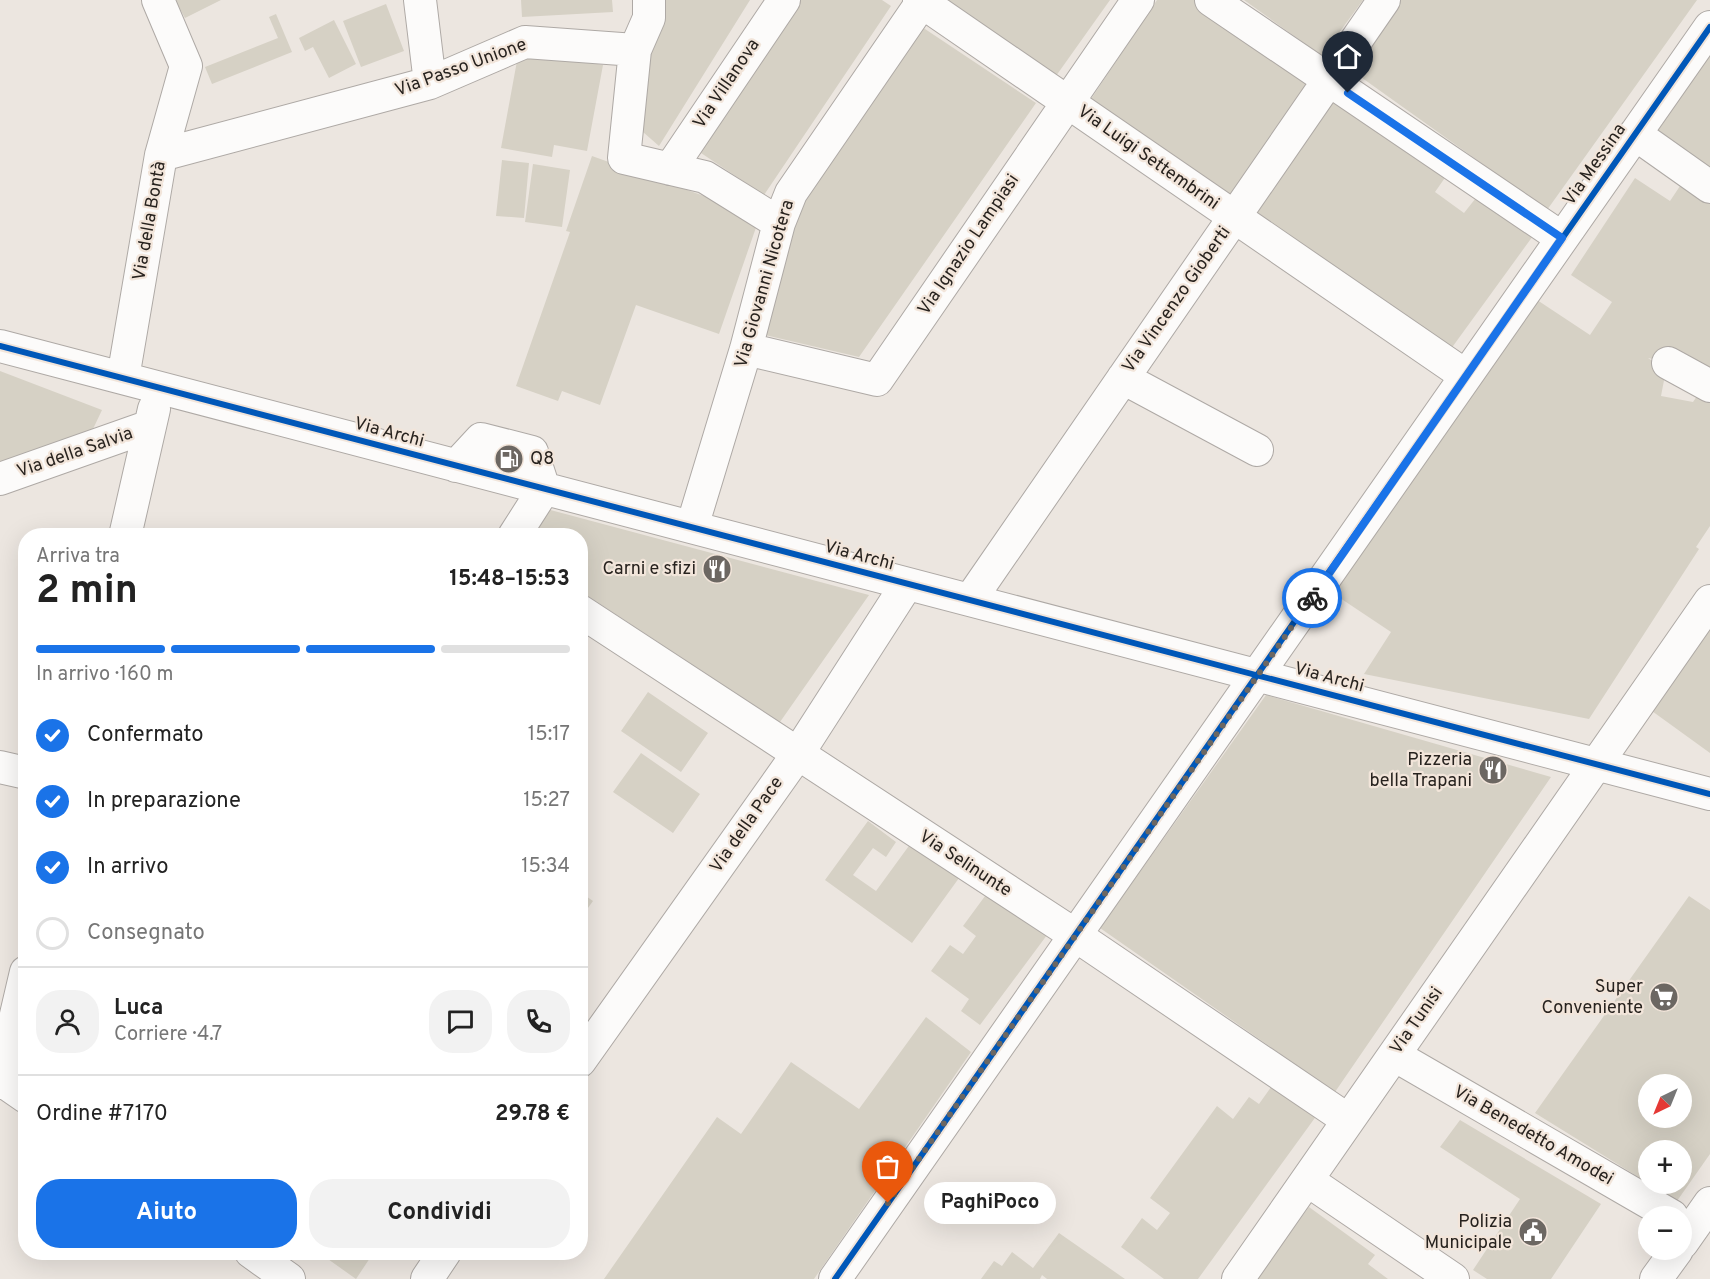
<!DOCTYPE html>
<html lang="it">
<meta charset="utf-8">
<style>
body{margin:0;font-family:Overpass,sans-serif;background:#f2f2f2;color:#222;height:100vh;display:flex;flex-direction:column;font-size:22px;white-space:nowrap}
*{box-sizing:border-box;margin:0}
p{font-size:20px;color:#767676}
.icon{flex:none;width:33px;height:33px;fill:none;stroke:currentColor;stroke-width:2;stroke-linecap:round;stroke-linejoin:round}
.map{position:relative;flex:1;overflow:hidden}
.details{position:absolute;left:18px;top:528px;width:570px;height:732px;display:flex;flex-direction:column;background:#fff;border-radius:24px;box-shadow:0 6px 24px #0002}
.details>*{flex:none}
.needle{width:39px;rotate:223deg}
.controls{position:absolute;left:1638px;top:1074px;display:grid;gap:12px}
.controls a{display:grid;place-items:center;width:54px;height:54px;border-radius:50%;background:#fff;box-shadow:0 6px 24px #0002;font-size:30px}
.pin{position:absolute;display:grid;place-items:center;width:51px;height:51px;color:#fff;margin:-62px -26px;border-radius:50% 50% 50% 0;rotate:-45deg;box-shadow:0 0 6px #0007}
.pin .icon{rotate:45deg}
.courier{position:absolute;display:grid;place-items:center;width:60px;height:60px;margin:-30px;border:4px solid #1a73e8;border-radius:50%;background:#fff;color:#222;box-shadow:0 2px 8px #0007}
.bubble{position:absolute;height:42px;border-radius:21px;background:#fff;box-shadow:0 6px 24px #0002;font-size:20px;font-weight:700;line-height:42px;text-align:center}
.overview em{font-style:normal;font-weight:700}
.overview div{display:flex;flex-direction:column-reverse}
.overview{display:flex;align-items:center;justify-content:space-between;height:102px;padding:0 18px}
h1{font-size:39px;font-weight:700;line-height:45px}
.bar{display:grid;grid-template-columns:repeat(4,1fr);gap:9px 6px;align-content:center;height:72px;padding:0 18px}
.bar i{height:8px;border-radius:4px;background:#e0e0e0}
.bar .active{background:#1a73e8}
.bar p{grid-column:span 4}
.line{display:flex;align-items:center;gap:15px;padding:0 18px;border-top:2px solid #e0e0e0}
.line div{flex:1}
.round{display:grid;place-items:center;flex:none;width:63px;height:63px;border-radius:24px;background:#f2f2f2}
ol{padding:0 18px;list-style:none}
li{display:flex;align-items:center;gap:18px;height:66px}
li p{margin-inline-start:auto}
li .icon{padding:6px;border-radius:50%;background:#1a73e8;color:#fff;stroke-width:4}
li:last-child{color:#767676}
li i{width:33px;height:33px;border:3px solid #e0e0e0;border-radius:50%}
.button{display:flex;gap:12px;margin-top:auto;padding:12px 18px}
.button a{flex:1;height:69px;border-radius:24px;background:#1a73e8;color:#fff;font-size:24px;font-weight:700;line-height:69px;text-align:center}
.button a+a{background:#f2f2f2;color:#222}
.map>svg:first-child{display:block}
.building{fill:#d6d1c5;fill-rule:evenodd}
.lines{fill:none;stroke-linecap:round;stroke-linejoin:round}
.minor-casing{stroke:#aea9a5;stroke-width:34}
.minor{stroke:#fcfbfa;stroke-width:32}
.cycleway-casing{stroke:#f2e5da;stroke-width:10}
.cycleway{stroke:#0057b8;stroke-width:6}
.done{stroke:#6c6762;stroke-width:6;stroke-dasharray:0 10.8}
.route{stroke:#1a73e8;stroke-width:8}
.labels{text-anchor:middle;dominant-baseline:central;stroke-width:4.5;stroke-linejoin:round;paint-order:stroke}
.street-label{font-size:18px;fill:#27221e;stroke:#f2e5da}
.poi-label{font-size:18px;fill:#27221e;stroke:#f2e5da;text-anchor:end}
</style>
<div class="map">
<svg width="1710" height="1279" viewBox="0 0 1710 1279">
<rect width="100%" height="100%" fill="#ece6e0"/>
<path class="building" d="M175,0H221L185,18Z
M521,0H612L613,12L522,17Z
M659,0H750L659,146L643,132L649,36Z
M795,0H882L891,6L764,195L695,149Z
M936,0H1110L1051,83Z
M1157,0H1203L1315,75L1232,198L1089,102Z
M1244,0H1363L1322,56Z
M1400,0H1697L1547,210L1351,70Z
M386,4L404,51L361,67L343,21Z
M276,14L292,52L212,84L205,67L278,38L269,17Z
M334,20L356,64L329,78L313,47L305,51L299,38Z
M919,25L1036,103L859,357L765,335L802,198Z
M519,50L603,65L587,151L554,145L552,157L501,148Z
M1710,51V168L1655,129Z
M1330,86L1449,172L1435,192L1464,213L1483,189L1538,229L1448,353L1244,204Z
M592,156L760,216L719,334L636,305L600,405L562,391L558,401L516,386L570,232L566,231Z
M502,160L529,163L524,218L496,216Z
M533,164L570,170L562,227L525,222Z
M1635,178L1670,201L1682,183L1710,202V370L1648,358L1666,370L1661,396L1693,402L1705,384L1710,387V526L1696,547L1699,549L1589,719L1364,674L1391,632L1328,590L1525,292L1590,335L1612,302L1571,275Z
M0,371L102,410L93,429L0,466Z
M543,508L869,595L780,722L580,591V536H528Z
M1710,618V753L1645,706Z
M648,692L708,733L681,772L621,731Z
M1266,695L1551,777L1335,1092L1100,928Z
M641,753L700,794L673,833L613,792Z
M868,821L896,842L886,857L873,848L853,875L876,891L911,843L959,878L912,943L825,880Z
M580,892L593,901L580,919Z
M988,892L1047,935L980,1025L961,1011L969,999L931,971L950,945L963,954L976,936L963,926Z
M1689,896L1710,910V1154L1677,1201L1649,1184H1682V1150H1648V1183L1535,1113ZM1648,1084H1682V1118H1648Z
M926,1017L971,1052L814,1279H604L717,1117L741,1134L791,1062L859,1109Z
M1274,1083L1317,1115L1198,1279H1164L1121,1247L1142,1218L1157,1230L1170,1213L1150,1198L1217,1106L1233,1119L1249,1097L1259,1104Z
M1460,1120L1601,1204L1551,1279H1487L1473,1270L1520,1199L1440,1147Z
M1309,1207L1375,1255L1368,1264L1388,1279H1256Z
M1059,1233L1125,1279H1047L1042,1275L1040,1279H981L994,1261L1002,1266L1012,1252L1033,1268Z
M318,1252H374L356,1279Z"/>
<g class="lines">
<g class="minor-casing">
<path id="minor" d="M420,0L430,83
M919,0L1466,376
M1211,0L1562,238
M635,50L649,18V0
M1635,134L1710,187
M161,155L430,83L525,42L635,50L624,158L705,177L779,223
M670,169L784,0
M0,346L1710,794
M746,349L877,380L1138,0
M1668,363L1710,386
M123,378L161,155L186,66L158,0
M1123,378L1257,450
M456,466L481,439L532,452L544,489L514,536
M0,479L150,426
M692,527L746,349L779,223L791,193L922,2
M125,536L154,409
M970,600L1384,0
M580,611L1075,935L1348,1120
M0,767L26,773
M1394,1055L1672,1216
M580,1061L797,755L907,584
M0,1079L26,1097
M0,1083L26,972
M1307,1180L1453,1279
M1682,1243L1710,1203
M251,1252L289,1279
M427,1279L445,1252
M835,1279L1710,27
M1238,1279L1710,601
M1656,1279L1677,1250"/>
</g>
<use href="#minor" class="minor"/>
<g class="cycleway-casing">
<path id="cycleway" d="M0,346L1710,794
M835,1279L1710,27"/>
</g>
<use href="#cycleway" class="cycleway"/>
</g>
<g class="lines">
<path class="done" d="M888,1203L1312,598"/>
<path class="route" d="M1312,598L1562,238L1348,93"/>
</g>
<defs>
<g id="fuel-disc" transform="scale(1.5)"><circle r="9.5" fill="#6c6762" stroke="#f2e5da"/><path d="M-5.5-6h7V0h2V4h1.3V-2.5L3-4.5l.8-.8L6-3V5H2.5V1h-1V6h-7ZM-4.2-4.7v3.2H.2V-4.7Z" fill="#fff"/></g>
<g id="restaurant-disc" transform="scale(1.5)"><circle r="9.5" fill="#6c6762" stroke="#f2e5da"/><path d="M-5-6h1v4h1v-4h1v4h1v-4h1v5L-1.5 .5V6h-2V.5L-5-1ZM5-6V6H3V1.5H1.5Q1.5-4 5-6Z" fill="#fff"/></g>
<g id="supermarket-disc" transform="scale(1.5)"><circle r="9.5" fill="#6c6762" stroke="#f2e5da"/><path d="M-6-5.5h2.5l.6 2H6L4.5 2H-2.5L-4.4-4H-6ZM-1.5 3.2a1.3 1.3 0 1 0 .1 0ZM3 3.2a1.3 1.3 0 1 0 .1 0Z" fill="#fff"/></g>
<g id="civic-disc" transform="scale(1.5)"><circle r="9.5" fill="#6c6762" stroke="#f2e5da"/><path d="M-.6-6.5H3V-4.5H.6V-3L4-1V1h2V6H-6V1h2V-1L-.6-3ZM-1.2 2.5V6h2.4V2.5Z" fill="#fff"/></g>
</defs>
<g fill-rule="evenodd">
<use href="#fuel-disc" x="509" y="459"/>
<use href="#restaurant-disc" x="717" y="569"/>
<use href="#restaurant-disc" x="1493" y="770"/>
<use href="#supermarket-disc" x="1664" y="997"/>
<use href="#civic-disc" x="1533" y="1232"/>
</g>
<g class="labels">
<g class="street-label">
<text transform="translate(461 68) rotate(-20)">Via Passo Unione</text>
<text transform="translate(727 84) rotate(-56)">Via Villanova</text>
<text transform="translate(1148 158) rotate(35)">Via Luigi Settembrini</text>
<text transform="translate(1595 165) rotate(-55)">Via Messina</text>
<text transform="translate(150 221) rotate(-80)">Via della Bontà</text>
<text transform="translate(969 245) rotate(-56)">Via Ignazio Lampiasi</text>
<text transform="translate(765 284) rotate(-74)">Via Giovanni Nicotera</text>
<text transform="translate(1177 300) rotate(-55)">Via Vincenzo Gioberti</text>
<text transform="translate(389 433) rotate(15)">Via Archi</text>
<text transform="translate(75 453) rotate(-19)">Via della Salvia</text>
<text transform="translate(859 556) rotate(15)">Via Archi</text>
<text transform="translate(1329 678) rotate(15)">Via Archi</text>
<text transform="translate(747 825) rotate(-55)">Via della Pace</text>
<text transform="translate(965 864) rotate(33)">Via Selinunte</text>
<text transform="translate(1417 1021) rotate(-55)">Via Tunisi</text>
<text transform="translate(1533 1136) rotate(30)">Via Benedetto Amodei</text>
</g>
<g class="poi-label">
<text x="530" y="459" text-anchor="start">Q8</text>
<text x="696" y="569">Carni e sfizi</text>
<text x="1472" y="760">Pizzeria<tspan x="1472" dy="21">bella Trapani</tspan></text>
<text x="1643" y="987">Super<tspan x="1643" dy="21">Conveniente</tspan></text>
<text x="1512" y="1222">Polizia<tspan x="1512" dy="21">Municipale</tspan></text>
</g>
</g>
</svg>
<div class="controls">
<a><svg class="needle" viewBox="-14 -14 28 28"><path d="M0-13l5 13h-10z" fill="#e53935"/><path d="M0 13l5-13h-10z" fill="#767676"/></svg></a>
<a>+</a>
<a>−</a>
</div>
<div class="pin" style="left:888px;top:1203px;background:#ea580c"><svg class="icon" aria-label="bag" viewBox="0 0 24 24"><path d="M5 8h14l-1 12H6zM9 8a3 3 0 0 1 6 0"/></svg></div>
<div class="pin" style="left:1348px;top:93px;background:#1f2937"><svg class="icon" aria-label="home" viewBox="0 0 24 24"><path d="M3 11l9-7 9 7M6 9v11h12V9"/></svg></div>
<div class="courier" style="left:1312px;top:598px"><svg class="icon" aria-label="bike" viewBox="0 0 24 24"><circle cx="6" cy="16" r="4"/><circle cx="18" cy="16" r="4"/><path d="M6 16l4-8h5l3 8M10 8l3 8H6M13 5h3"/></svg></div>
<div class="bubble" style="left:924px;top:1182px;width:132px">PaghiPoco</div>
<section class="details">
<div class="overview"><div><h1>2 min</h1><p>Arriva tra</p></div><em>15:48–15:53</em></div>
<div class="bar"><i class="active"></i><i class="active"></i><i class="active"></i><i></i><p>In arrivo · 160 m</p></div>
<ol>
<li><svg class="icon" aria-label="check" viewBox="0 0 24 24"><path d="M5 12l5 5 9-10"/></svg>Confermato<p>15:17</p></li>
<li><svg class="icon" aria-label="check" viewBox="0 0 24 24"><path d="M5 12l5 5 9-10"/></svg>In preparazione<p>15:27</p></li>
<li><svg class="icon" aria-label="check" viewBox="0 0 24 24"><path d="M5 12l5 5 9-10"/></svg>In arrivo<p>15:34</p></li>
<li><i></i>Consegnato</li>
</ol>
<div class="line" style="height:108px"><a class="round"><svg class="icon" aria-label="person" viewBox="0 0 24 24"><circle cx="12" cy="8" r="4"/><path d="M4 21q1-7 8-7t8 7"/></svg></a><div><b>Luca</b><p>Corriere · 4.7</p></div><a class="round"><svg class="icon" aria-label="chat" viewBox="0 0 24 24"><path d="M4 5h16v11H9l-5 4z"/></svg></a><a class="round"><svg class="icon" aria-label="phone" viewBox="0 0 24 24"><path d="M5 4h4l2 5-3 2q2 4 5 5l2-3 5 2v4C11 20 4 13 5 4z"/></svg></a></div>
<div class="line" style="height:78px"><div>Ordine #7170</div><b>29.78 €</b></div>
<div class="button"><a>Aiuto</a><a>Condividi</a></div>
</section>
</div>
